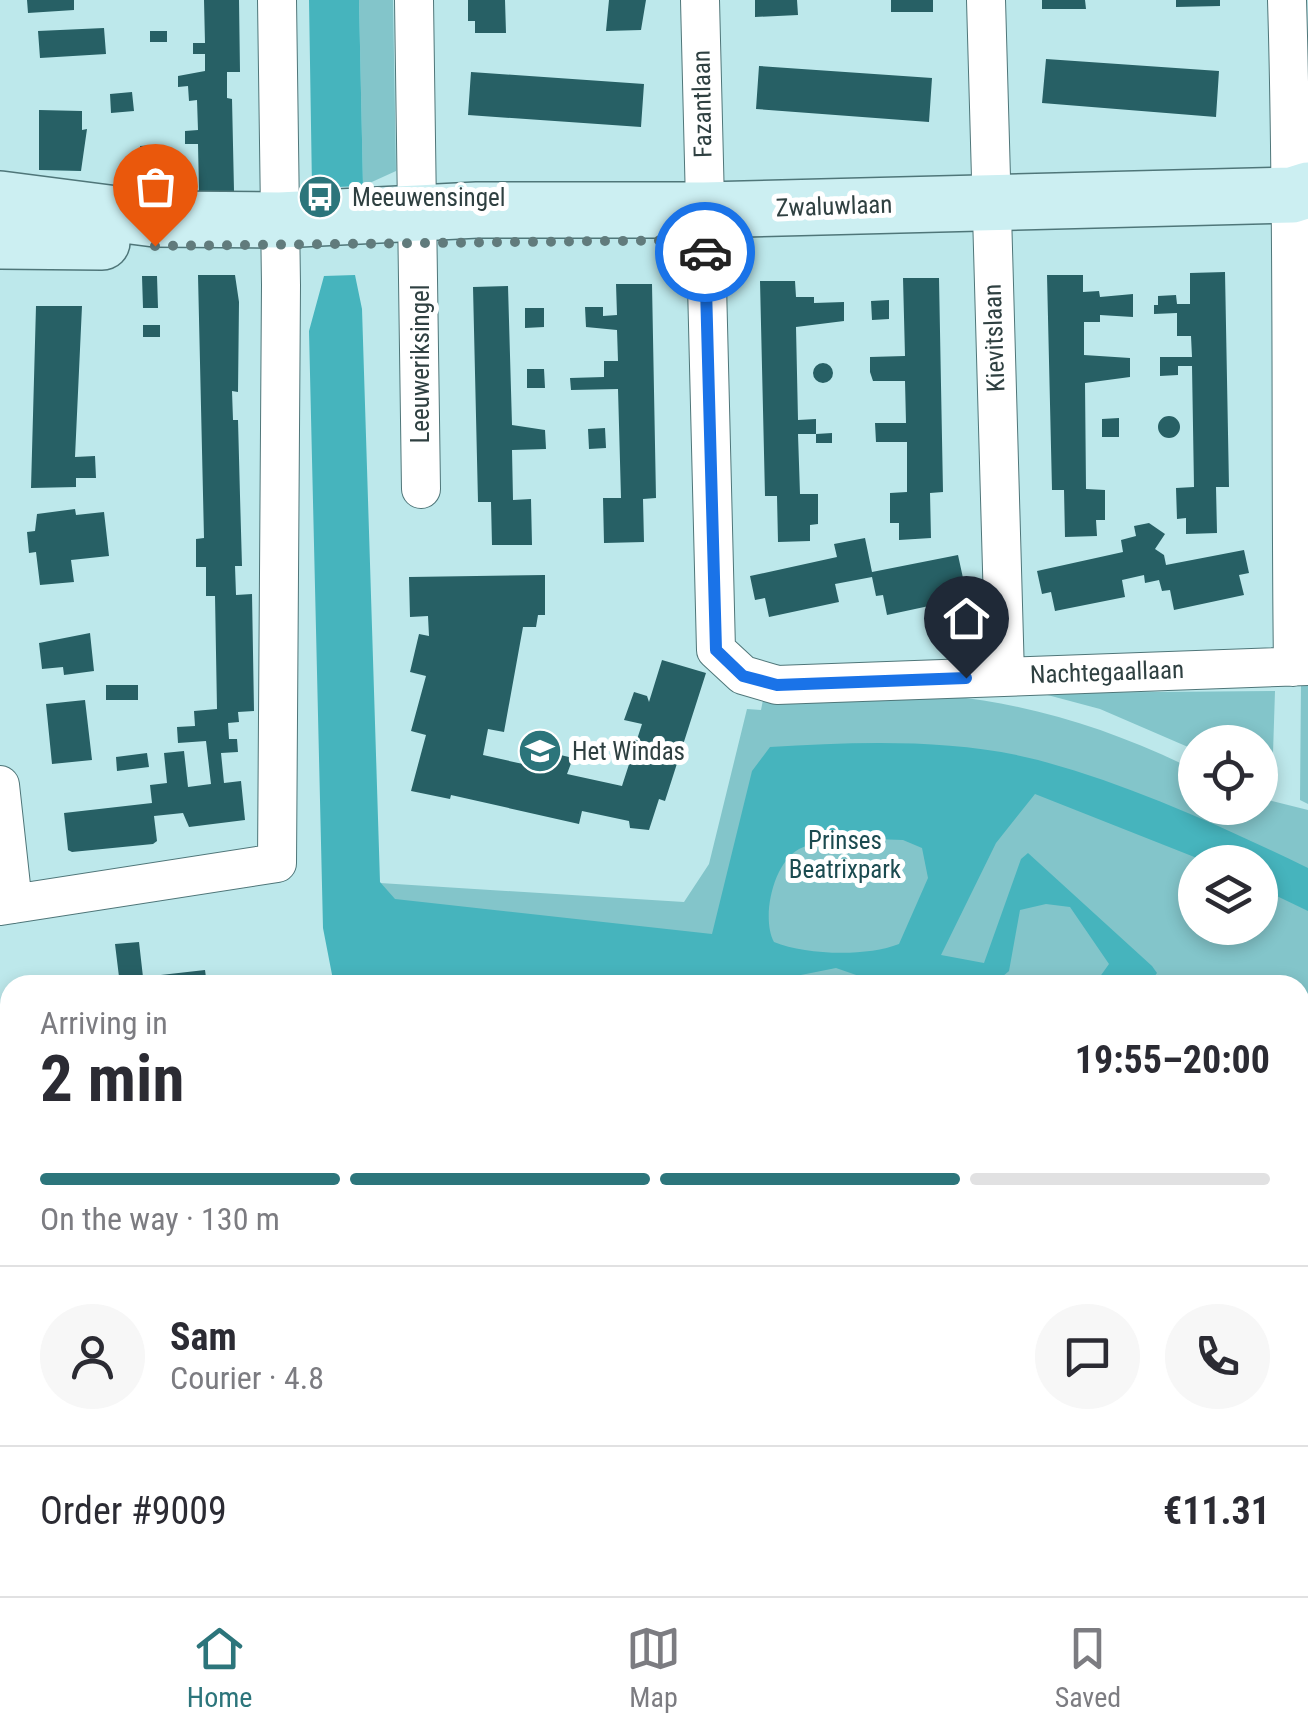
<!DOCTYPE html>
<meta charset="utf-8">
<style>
body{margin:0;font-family:"Roboto Condensed",sans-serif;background:#f7f7f7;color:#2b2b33;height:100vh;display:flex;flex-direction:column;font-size:38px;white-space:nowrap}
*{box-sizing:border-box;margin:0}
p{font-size:32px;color:#7c7c81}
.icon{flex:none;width:55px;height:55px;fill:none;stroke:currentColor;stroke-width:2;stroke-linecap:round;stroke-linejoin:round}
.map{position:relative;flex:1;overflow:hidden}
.details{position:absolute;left:0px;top:975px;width:1310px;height:622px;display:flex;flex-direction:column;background:#fff;border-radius:30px 30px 0 0;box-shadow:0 5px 15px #0003}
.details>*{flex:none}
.controls{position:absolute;left:1178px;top:725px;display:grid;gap:20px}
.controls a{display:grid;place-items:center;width:100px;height:100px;border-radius:50%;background:#fff;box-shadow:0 5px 15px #0003;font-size:50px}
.pin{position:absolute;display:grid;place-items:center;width:85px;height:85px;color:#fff;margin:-102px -42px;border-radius:50% 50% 50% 0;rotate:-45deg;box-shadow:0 0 10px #0007}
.pin .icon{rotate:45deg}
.courier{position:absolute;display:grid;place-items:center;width:100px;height:100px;margin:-50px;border:8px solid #1a73e8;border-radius:50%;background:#fff;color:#222;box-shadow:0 2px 12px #0007}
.summary em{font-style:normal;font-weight:700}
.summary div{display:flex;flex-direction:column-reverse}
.summary{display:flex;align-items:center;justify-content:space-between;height:170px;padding:0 40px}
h1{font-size:65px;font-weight:700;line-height:75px}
.bar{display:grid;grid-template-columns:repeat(4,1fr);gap:15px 10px;align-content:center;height:120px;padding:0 40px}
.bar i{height:12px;border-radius:8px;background:#e1e1e2}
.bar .on{background:#2c757b}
.bar p{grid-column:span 4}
.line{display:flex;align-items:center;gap:25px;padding:0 40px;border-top:2px solid #e1e1e2}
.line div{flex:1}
.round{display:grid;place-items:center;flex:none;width:105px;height:105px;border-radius:52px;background:#f7f7f7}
.dock{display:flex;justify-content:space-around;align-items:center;height:140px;border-top:2px solid #e1e1e2;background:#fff;font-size:28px;color:#7c7c81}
.dock a{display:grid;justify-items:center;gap:5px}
.dock .on{color:#2c757b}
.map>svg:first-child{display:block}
.green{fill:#83c5ca;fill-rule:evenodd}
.water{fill:#46b4bd;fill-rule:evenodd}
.building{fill:#276065}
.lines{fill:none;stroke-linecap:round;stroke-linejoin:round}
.street-casing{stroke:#4f7679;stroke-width:40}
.secondary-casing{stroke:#4f7679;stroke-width:58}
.street{stroke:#fff;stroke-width:38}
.secondary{stroke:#cceff2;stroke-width:55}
.done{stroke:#617b7c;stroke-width:10;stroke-dasharray:0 18}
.route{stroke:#1a73e8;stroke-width:12}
.labels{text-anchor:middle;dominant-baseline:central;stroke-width:10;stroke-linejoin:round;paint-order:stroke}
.street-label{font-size:25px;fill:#2f4041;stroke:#fff}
.poi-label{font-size:25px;fill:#2f4041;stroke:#fff;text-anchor:start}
.park-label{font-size:25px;fill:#1b4b50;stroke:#fff}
</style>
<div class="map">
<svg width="1308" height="1596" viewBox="0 0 1308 1596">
<rect width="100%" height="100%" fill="#bde8eb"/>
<path class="green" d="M359,0H393L396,171L363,186Z
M1301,684H1308V804L1300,800Z
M1275,691L1272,785L1260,780V742H1195V750L1100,709L1040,693Z
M948,696C1037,705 1115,731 1195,770V808H1260V798L1308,810V1114H1300V985H385L389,894L380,883L684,902L709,864L747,709L761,710L763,700ZM1195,862H1260V928H1195Z"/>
<path class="water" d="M309,0H359L363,186L312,188Z
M355,275L362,309L380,882L395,899L712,934L752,771L770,747C856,742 953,738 1038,760C1131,785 1221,826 1308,868V911L1260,888V862H1207L1035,794L996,843L941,955L984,963L1021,859L1028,853L1152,966L1157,973L1148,985H1094L1109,964L1070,907L1046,904L1020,910L1009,971L996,982L916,975L926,985H885L836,968L751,985H334L323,928L309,331L324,276ZM847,838L903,840L922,848L928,878L899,944C866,957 806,955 774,942C761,918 773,863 799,849C812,842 833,841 847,838Z
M356,1588H456V1596H357Z
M862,1588H1038L1034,1596H862Z"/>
<path class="building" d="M27,0H74V10L28,13Z
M204,0H239L240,72H227V98L232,99L234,191L199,192L198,144H185V131L198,130L197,100L189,101L188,86L178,87V76L205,71V54H193V43H205Z
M468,0H505L506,33H475V21H468Z
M609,0H646L641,30L606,31Z
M755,0H797L798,15L755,17Z
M891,0H933V12H891Z
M1042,0H1085L1086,9H1042Z
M1176,0H1220V6L1176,7Z
M104,28L106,54L40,58L38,31Z
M150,31H167V42H150Z
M1046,59L1219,71L1216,117L1042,103Z
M759,66L932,78L929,122L756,109Z
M471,72L644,84L641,127L468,115Z
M132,92L134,111L111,113L110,94Z
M39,110L82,111V130L87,129L81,171L39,170Z
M154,145L155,192H141L140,146Z
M1225,272L1229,487H1216L1217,533L1186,534V518L1177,519L1176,488L1194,487L1192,366H1178V375L1160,376V357H1192L1191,336H1177V313L1154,314V305H1158V296L1176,295L1177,304H1190V273Z
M198,275H235L239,302L238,392L232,391L233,420H238L240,496L242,566H235L236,595L252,594L254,711L238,712L239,722L228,723L229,739H237L238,752L221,753L224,783L241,781L245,820L189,827L183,813L154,816L157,841L153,844L72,852L68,850L64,813L152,803L150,785L167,783L164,753L184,751L188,787L211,784L206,741L178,743L177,727L195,726L194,711L217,709L215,596H206V567H196V539L204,538Z
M1047,275H1083V292L1099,291L1100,297L1133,294V317L1100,315V322H1084V355L1130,358V377L1085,383L1086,489L1105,490V520H1096L1097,536L1065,537L1064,490H1052Z
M142,276H157L158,308H143Z
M903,278H939L943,492L930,493L931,538L899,540V523H890V493L907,492V442H876L875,423H906L905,381H873L870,372V357L905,356Z
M760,281H795L796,297H814V303L844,302V321L796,327L798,420L816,419V434H798L800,494H818V524L810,525V541L778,542L777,496H765Z
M616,284H652L656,498L643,499L644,542L604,543L603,498H621L618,389L571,390L570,378L604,377V361H618L617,330L586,327L585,307H603V316L617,315Z
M508,286L512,425L545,430L546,449L512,450L513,500L531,499L532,545H492L491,502H478L473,287Z
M889,300V319L872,320L871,301Z
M36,306H82L75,457L95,456L96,478H76V487L31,488Z
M525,308H544V327L525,328Z
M143,325H160V337H143Z
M813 373a10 10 0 1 1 20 0a10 10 0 1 1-20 0Z
M527,369H544L545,388H527Z
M1158 427a11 11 0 1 1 22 0a11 11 0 1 1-22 0Z
M1119,418V437H1102V419Z
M605,428L606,448L589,449L588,429Z
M832,433V443H816V434Z
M75,509L76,515L104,512L109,556L71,560L74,582L40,585L36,552L29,553L27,532L35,531L37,514Z
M1149,523L1165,534L1155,549L1164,555L1166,565L1244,550L1249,573L1239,575L1244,595L1174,610L1170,590L1162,591L1159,580L1145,583L1144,575L1122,580L1125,597L1055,611L1051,592L1042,594L1037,571L1123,552L1121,540L1136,536L1134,526Z
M865,538L872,572L958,555L963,578L953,580L957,600L887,615L883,595L876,596L872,577L835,584L839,602L769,617L765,598L755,600L750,576L837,557L834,544Z
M545,575V615H538L536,627H523L504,732L488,729L483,755L545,769L541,765L544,751L573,758L567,774L622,786L642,724L624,720L634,692L647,696L649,702L662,660L706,673L665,801L659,799L649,830L630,828L629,821L582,811L579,824L451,795L450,799L411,791L426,735L411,731L426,676L410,672L419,634L429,636L428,616L410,617L409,577Z
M90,633L94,671L64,675L63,667L42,669L39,643Z
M106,685H138V700H106Z
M85,700L92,760L52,764L46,704Z
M147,753L149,767L117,771L116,757Z
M139,942L143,977L205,970L207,985H120L115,944Z
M1304,1152L1308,1154V1238L1300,1234Z
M1300,1275L1308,1278V1295L1300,1311Z
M2,1539H10V1588H43V1596H2Z
M1308,1553V1596H1287L1291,1588H1300V1569Z
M245,1588H285L283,1596H243Z
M748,1588H811V1596H748Z
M1090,1588H1163L1158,1596H1085Z"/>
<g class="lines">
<g class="street-casing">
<path id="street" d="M414,0L421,489
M700,0L716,650L743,675L777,685L1308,666
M986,0L1005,676
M1287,0C1294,222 1290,444 1293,667
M0,785L13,904
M0,906L277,863L281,285L277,0
M0,1139H10
M1300,1431L1308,1415
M0,1503H10
M105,1588L106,1596
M683,1588V1596
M1217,1596L1221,1588"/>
</g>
<g class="secondary-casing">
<path id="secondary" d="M0,199L155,219L280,220L477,210H704L1292,195L1308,190
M0,241L102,242"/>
</g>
<use href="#street" class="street"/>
<use href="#secondary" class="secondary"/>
</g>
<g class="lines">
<path class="done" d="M155,246L704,240L705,252"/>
<path class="route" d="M705,252L716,650L743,676L777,685L966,678"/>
</g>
<defs>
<g id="bus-disc" transform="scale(2.25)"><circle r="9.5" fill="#2c757b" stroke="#fff"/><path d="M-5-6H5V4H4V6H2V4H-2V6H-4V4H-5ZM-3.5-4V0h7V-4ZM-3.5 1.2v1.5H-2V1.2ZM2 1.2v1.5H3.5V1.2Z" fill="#fff"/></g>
<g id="school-disc" transform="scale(2.25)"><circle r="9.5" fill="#2c757b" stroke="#fff"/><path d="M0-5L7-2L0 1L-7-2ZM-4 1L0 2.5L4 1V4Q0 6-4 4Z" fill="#fff"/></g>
</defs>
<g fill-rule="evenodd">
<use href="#bus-disc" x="320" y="197"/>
<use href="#school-disc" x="540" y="751"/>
</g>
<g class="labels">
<g class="street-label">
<text transform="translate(702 104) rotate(-91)">Fazantlaan</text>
<text transform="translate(834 206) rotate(-2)">Zwaluwlaan</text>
<text transform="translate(994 338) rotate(-92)">Kievitslaan</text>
<text transform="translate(420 364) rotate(-90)">Leeuweriksingel</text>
<text transform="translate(1107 672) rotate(-2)">Nachtegaallaan</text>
</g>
<g class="poi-label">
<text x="352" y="197">Meeuwensingel</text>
<text x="572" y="751">Het Windas</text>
</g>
<g class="park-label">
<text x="845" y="840">Prinses<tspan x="845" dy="29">Beatrixpark</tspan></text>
</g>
</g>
</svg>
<div class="controls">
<a><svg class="icon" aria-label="locate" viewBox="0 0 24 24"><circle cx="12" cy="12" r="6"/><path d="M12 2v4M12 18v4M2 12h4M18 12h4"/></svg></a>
<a><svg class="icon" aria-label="layers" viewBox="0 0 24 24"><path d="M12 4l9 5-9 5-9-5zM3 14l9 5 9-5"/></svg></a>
</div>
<div class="pin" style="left:155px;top:246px;background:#ea580c"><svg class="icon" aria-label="bag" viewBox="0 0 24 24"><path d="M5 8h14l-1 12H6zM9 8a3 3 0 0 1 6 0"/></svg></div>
<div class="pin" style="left:966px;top:678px;background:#1f2937"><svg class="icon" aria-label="home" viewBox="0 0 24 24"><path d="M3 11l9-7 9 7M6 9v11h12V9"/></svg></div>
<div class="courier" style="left:705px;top:252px"><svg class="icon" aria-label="car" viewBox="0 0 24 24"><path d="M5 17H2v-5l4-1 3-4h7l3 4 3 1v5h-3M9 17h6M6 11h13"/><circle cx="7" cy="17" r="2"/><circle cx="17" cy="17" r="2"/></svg></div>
<section class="details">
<div class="summary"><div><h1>2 min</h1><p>Arriving in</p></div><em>19:55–20:00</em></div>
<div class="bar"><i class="on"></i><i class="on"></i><i class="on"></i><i></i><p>On the way · 130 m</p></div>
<div class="line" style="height:180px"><a class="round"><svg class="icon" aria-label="person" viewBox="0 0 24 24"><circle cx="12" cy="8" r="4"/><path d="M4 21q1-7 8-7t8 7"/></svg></a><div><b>Sam</b><p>Courier · 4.8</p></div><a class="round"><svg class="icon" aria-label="chat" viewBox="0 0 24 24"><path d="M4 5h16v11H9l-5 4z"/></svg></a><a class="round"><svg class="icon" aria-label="phone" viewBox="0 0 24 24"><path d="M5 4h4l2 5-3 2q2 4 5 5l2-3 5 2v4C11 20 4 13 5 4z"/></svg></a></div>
<div class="line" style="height:130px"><div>Order #9009</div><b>€11.31</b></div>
</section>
</div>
<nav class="dock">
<a class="on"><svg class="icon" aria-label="home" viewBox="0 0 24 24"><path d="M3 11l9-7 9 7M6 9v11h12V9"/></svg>Home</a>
<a><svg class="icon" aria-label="map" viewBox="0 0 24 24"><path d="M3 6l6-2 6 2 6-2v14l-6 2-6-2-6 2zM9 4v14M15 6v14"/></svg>Map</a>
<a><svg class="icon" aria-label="saved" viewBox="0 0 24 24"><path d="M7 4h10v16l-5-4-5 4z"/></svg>Saved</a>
</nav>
